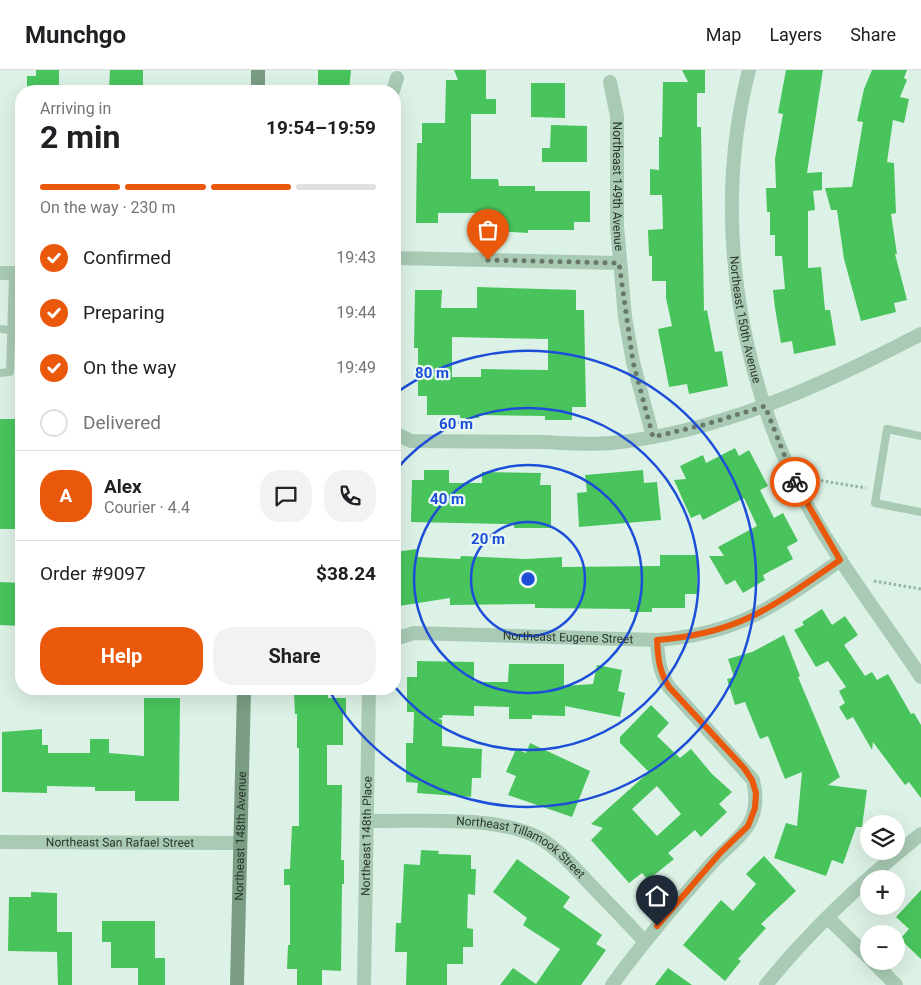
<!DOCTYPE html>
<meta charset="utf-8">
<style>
body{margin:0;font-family:Roboto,sans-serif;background:#f2f2f2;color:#202124;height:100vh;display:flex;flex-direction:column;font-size:19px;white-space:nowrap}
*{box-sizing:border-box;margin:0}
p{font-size:16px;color:#757577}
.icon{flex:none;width:28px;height:28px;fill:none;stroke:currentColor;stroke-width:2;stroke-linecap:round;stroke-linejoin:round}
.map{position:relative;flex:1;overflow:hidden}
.drawer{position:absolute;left:15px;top:15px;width:386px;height:610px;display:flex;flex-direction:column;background:#fff;border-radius:20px;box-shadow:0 5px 20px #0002}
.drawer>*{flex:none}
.tools{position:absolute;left:860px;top:745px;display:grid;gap:10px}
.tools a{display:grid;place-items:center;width:45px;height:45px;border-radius:50%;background:#fff;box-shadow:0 5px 20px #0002;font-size:25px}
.pin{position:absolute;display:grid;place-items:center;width:42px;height:42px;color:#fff;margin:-51px -21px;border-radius:50% 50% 50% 0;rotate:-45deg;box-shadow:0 0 5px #0007}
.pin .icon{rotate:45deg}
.courier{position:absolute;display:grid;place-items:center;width:50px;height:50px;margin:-25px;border:4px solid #ea580c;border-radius:50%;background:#fff;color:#222;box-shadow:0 1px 6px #0007}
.summary em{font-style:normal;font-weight:700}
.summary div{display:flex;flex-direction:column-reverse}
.summary{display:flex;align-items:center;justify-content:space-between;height:85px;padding:0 25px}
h1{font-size:32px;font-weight:700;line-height:38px}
.bar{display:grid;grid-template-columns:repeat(4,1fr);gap:8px 5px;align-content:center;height:60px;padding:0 25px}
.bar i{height:6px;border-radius:4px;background:#e0e0e0}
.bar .active{background:#ea580c}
.bar p{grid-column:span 4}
.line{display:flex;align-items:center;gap:12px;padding:0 25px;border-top:1px solid #e0e0e0}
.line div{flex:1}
.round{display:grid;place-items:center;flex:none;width:52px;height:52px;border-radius:20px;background:#f2f2f2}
ol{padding:0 25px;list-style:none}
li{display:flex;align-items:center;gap:15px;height:55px}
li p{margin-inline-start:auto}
li .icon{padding:5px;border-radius:50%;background:#ea580c;color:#fff;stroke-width:4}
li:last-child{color:#757577}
li i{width:28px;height:28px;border:2px solid #e0e0e0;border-radius:50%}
.button{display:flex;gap:10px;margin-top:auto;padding:10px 25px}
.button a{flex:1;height:58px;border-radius:20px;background:#ea580c;color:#fff;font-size:20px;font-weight:700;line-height:58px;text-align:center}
.button a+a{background:#f2f2f2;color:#202124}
header{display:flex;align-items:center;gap:30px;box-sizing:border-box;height:70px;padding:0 25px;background:#fff;border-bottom:1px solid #e0e0e0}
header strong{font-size:24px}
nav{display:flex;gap:28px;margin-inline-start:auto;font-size:18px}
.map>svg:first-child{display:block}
.building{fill:#49c45d;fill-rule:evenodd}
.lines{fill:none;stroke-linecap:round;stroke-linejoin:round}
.path{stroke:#93b69f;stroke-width:3;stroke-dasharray:2.5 2.5;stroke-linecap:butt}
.service{stroke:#a9cab5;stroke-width:8}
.minor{stroke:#a9cab5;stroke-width:14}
.tertiary{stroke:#a9cab5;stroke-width:14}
.secondary{stroke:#7a9d84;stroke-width:14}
.done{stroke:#68786d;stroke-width:5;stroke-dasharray:0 9}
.route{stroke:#ea580c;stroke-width:6}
.ring{fill:none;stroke:#1d4ed8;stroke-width:2.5}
.labels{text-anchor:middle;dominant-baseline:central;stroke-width:4.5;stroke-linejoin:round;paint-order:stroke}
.street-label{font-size:12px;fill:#29372c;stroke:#e9f9f1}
.centre{fill:#1d4ed8;stroke:#e9f9f1;stroke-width:2.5}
.ring-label{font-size:15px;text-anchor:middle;font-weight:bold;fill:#1d4ed8;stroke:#e9f9f1;stroke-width:4.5;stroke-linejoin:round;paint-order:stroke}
</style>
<header>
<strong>Munchgo</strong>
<nav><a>Map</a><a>Layers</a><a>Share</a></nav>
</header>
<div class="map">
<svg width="921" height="915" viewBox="0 0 921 915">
<rect width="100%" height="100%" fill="#ddf2e6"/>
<path class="building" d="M36,0H59V21H27V6H36Z
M110,0H143V21H109Z
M318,0H351L349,21H318Z
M454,0H486V29H496V44H471V109H498L499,116H535V121H590V152H574V160H528V163L478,160V143H438V153H416L417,73H422V53H445L446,10H458Z
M682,0H705V23H697V57H701L704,241L707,240L715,282L722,281L728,316L689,324L687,314L669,317L658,259L672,256L666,228V211H652V186H649L648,160L663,159L662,125H650V99L659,100V67H662L663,12H688Z
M786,0H823L807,103L822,102V120L813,121L815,140L808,141V198L821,197L825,240H830L836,275L794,284L792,271L781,273L775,238L773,220L785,219L782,186H775V165H770V142H767L766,118H776L775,89L783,44L778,43Z
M872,0H907L904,8L907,10L900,27L909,29L904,53L893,50L887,92L894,93L896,143L891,144L897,184H895L907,230L894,233L896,242L861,251L844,189L837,140H831L825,118L852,117L863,52L857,51L864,19Z
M531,13H565V48L531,47Z
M551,55L587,56V92H542V78H550Z
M477,217L576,220V240H584L586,337H572V350H545V346L479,345V348H460V345H427V326H418V278H414L415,220H442L441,238H477ZM452,267L548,269V300L481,299V307H452Z
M0,349H21V459H0Z
M735,378L739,386L749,380L768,416L760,420L774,448L783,443L798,471L787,477L793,489L763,505L765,510L743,523L735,510L726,515L709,486H724L718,477L757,456L744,428L703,450L700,444L691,448L674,410L686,409L680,396L703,385L706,393Z
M424,400H449V413H482V402L541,403L540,415H551V458H514V455L505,454L411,452L412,410H424Z
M643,400L644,413L657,412L661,450L579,457L577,423L587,422L585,405Z
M417,479L418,487L460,489L461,486L525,489L562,487V497L660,496V485H697V524H685V538H652V542H630V539L535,538V534L450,535V528L399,536L395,518V482Z
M0,512L21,513V556L0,555Z
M822,539L832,555L845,546L858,565L844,575L865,606L872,602L877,610L888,604L911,644L914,643L921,655V728L909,712L905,715L873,672L872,680L853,647L847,650L839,637L845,633L839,621L846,617L828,591L816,597L794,560L804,555L802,552Z
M784,565L800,606L798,607L840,707L828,715L867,720L862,757H856L843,794L832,790L826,806L774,788L786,753L797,756L802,702L785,709L768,666L760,669L745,632L735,635L727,609L734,607L728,589L752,582Z
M417,591L474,592V612H508L509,594H564V616L593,614L597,595L622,600L618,621L625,623L620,647L565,636V646L532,645V649H509V637L474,636V646L443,645L442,648H438L442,650V676L482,679L481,708H472L471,727L417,723L418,713L406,712V673H413L414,642H407V607H417Z
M301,619H328V628H346V644H343V675H327V715H342L341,790H344V814H342L341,901L322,900V915H297V899H287L288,875H290V815H284V799H290L292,756H299V678H297V644H295L294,624L301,623Z
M144,628H180L179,731H135V721H95V717L47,716V723L2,722V662L42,659V675H48V683H90V669H109V683L144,686Z
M651,635L669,653L657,666L680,688L691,679L712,704L732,722L719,734L727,742L701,767L695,760L668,783L674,789L648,810L642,803L629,813L591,770L603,758L591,754L649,702L620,673V667ZM657,716L681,744L657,766L632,739Z
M530,673L590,701L572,747L508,725L516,706L506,702L516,679L526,683Z
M421,780L439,781L438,784L471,785V799H476L475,825L468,824L467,858L473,859V877H463V894H447V915H406L407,882H395L396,853H401L404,794L420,795Z
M764,786L796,821L761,854L766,858L738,889L741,891L725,911L683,875L721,830L733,841L756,814L746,804Z
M517,789L570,827L563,837L602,865L596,874L606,880L581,915H500L513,898L536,914L560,879L523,855L527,848L493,822Z
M921,820V889L900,869L909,859L896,847Z
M31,822L57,823V862H72V915H58L57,882L8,881L9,827H31Z
M102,851H155V888H165V915H138V898H111V872H102Z
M668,898L692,915H655Z"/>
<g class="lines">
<path class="path" d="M811,409L866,418
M874,511L921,519"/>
<path class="service" d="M0,259L11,260
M0,303L10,302L13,203
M921,366L887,359L875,433L921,442"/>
<g class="minor">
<path id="s1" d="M749,0C710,152 740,322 819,456C850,508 887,556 921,607"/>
<path id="s2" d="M610,12L617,46V156L625,247L633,292L653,367"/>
<path d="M393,21L397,8"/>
<path d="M395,188L619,193"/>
<path d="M0,203H21"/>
<path d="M395,363L411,371C455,371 499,372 543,372C566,373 589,375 612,373C721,362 825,314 921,264"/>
<path id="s3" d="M395,569L414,563L657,570C740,564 775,535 841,490"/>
<path id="s4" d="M368,751C417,752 498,744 541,769C559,780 574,797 589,813C607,832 626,851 644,871"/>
<path d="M828,848L869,888"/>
<path d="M872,891L896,915"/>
<path id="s5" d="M364,915L369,619"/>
<path d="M612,915C643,872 677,833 712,793C723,781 740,769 749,754C757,740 757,726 753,710L669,617C659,601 658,588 657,570"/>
<path d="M766,915C811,859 865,809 921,764"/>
</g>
<path class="tertiary" id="s6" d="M0,772L240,773"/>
<g class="secondary">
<path d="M258,21V0"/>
<path id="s7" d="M237,915L244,619"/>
</g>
</g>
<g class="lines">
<path class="done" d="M488,190L619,193L633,292L653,367L707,354L765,336L795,412"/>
<path class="route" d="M657,856L721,782L748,756L755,738L756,723L752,710L744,698L669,617C659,601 658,589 657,570C740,564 775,535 840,490L795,412"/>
</g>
<g class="ring">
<circle cx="528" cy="509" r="57"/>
<circle cx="528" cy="509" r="114"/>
<path d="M395 401A171 171 0 1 1 395 617"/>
<path d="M396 323A228 228 0 1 1 329 620"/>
</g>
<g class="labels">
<g class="street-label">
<text stroke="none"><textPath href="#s2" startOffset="105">Northeast 149th Avenue</textPath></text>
<text stroke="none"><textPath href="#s1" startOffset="252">Northeast 150th Avenue</textPath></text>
<text stroke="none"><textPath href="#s3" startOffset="174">Northeast Eugene Street</textPath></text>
<text stroke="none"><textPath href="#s7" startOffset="149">Northeast 148th Avenue</textPath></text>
<text stroke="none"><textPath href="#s5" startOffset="149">Northeast 148th Place</textPath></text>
<text stroke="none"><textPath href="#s6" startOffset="120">Northeast San Rafael Street</textPath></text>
<text stroke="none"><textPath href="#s4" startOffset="160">Northeast Tillamook Street</textPath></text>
</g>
</g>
<circle cx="528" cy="509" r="8" class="centre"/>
<g class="ring-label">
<text x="432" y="308">80 m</text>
<text x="456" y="359">60 m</text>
<text x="447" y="434">40 m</text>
<text x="488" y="474">20 m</text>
</g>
</svg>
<div class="tools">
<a><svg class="icon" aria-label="layers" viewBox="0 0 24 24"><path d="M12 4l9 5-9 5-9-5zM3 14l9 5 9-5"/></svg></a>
<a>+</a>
<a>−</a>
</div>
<div class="pin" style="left:488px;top:190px;background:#ea580c"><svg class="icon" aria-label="bag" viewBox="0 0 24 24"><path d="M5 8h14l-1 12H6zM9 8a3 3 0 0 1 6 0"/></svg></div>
<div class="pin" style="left:657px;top:856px;background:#1f2937"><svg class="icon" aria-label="home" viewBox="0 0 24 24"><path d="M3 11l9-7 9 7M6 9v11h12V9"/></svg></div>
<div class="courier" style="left:795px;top:412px"><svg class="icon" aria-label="bike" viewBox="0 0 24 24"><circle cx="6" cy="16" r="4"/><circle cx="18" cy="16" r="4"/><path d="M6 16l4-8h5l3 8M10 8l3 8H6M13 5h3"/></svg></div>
<section class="drawer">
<div class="summary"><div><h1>2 min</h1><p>Arriving in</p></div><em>19:54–19:59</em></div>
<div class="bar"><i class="active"></i><i class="active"></i><i class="active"></i><i></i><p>On the way · 230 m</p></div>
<ol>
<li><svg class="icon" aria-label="check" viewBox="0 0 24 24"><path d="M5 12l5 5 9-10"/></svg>Confirmed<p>19:43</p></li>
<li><svg class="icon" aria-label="check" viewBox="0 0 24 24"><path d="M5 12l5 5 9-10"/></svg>Preparing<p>19:44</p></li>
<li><svg class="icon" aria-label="check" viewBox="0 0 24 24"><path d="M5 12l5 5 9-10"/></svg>On the way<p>19:49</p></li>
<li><i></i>Delivered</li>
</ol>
<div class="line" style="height:90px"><b class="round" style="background:#ea580c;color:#fff">A</b><div><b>Alex</b><p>Courier · 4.4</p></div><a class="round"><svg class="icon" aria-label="chat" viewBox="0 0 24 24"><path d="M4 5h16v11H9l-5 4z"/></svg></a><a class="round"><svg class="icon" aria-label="phone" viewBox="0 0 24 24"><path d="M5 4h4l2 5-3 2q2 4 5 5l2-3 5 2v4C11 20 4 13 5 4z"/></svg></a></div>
<div class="line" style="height:65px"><div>Order #9097</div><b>$38.24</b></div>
<div class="button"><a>Help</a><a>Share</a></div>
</section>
</div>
